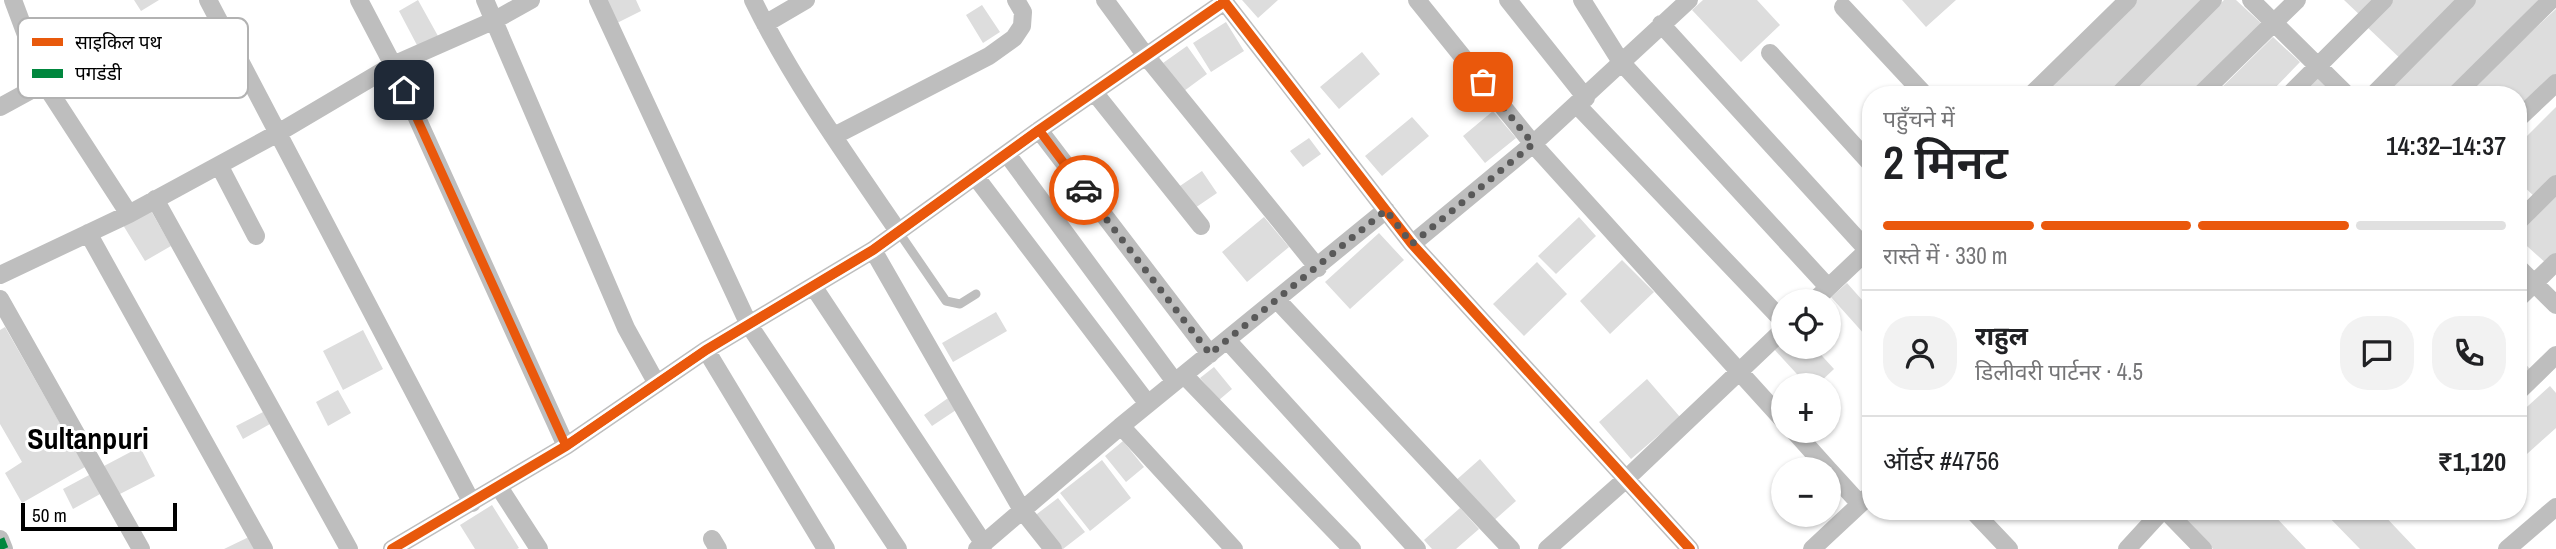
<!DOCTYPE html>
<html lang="hi">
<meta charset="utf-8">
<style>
body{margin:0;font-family:"Archivo Narrow","Noto Sans Devanagari",sans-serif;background:#f2f2f2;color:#202124;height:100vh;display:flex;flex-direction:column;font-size:26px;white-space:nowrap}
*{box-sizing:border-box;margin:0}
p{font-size:23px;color:#757577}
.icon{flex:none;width:38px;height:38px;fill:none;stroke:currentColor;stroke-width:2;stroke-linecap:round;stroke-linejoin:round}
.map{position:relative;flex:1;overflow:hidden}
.side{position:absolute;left:1862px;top:86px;width:665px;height:434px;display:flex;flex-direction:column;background:#fff;border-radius:28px;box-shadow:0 2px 5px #0004}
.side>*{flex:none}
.tools{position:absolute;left:1771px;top:289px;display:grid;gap:14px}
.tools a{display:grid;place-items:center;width:70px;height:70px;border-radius:50%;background:#fff;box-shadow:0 2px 5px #0004;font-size:35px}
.scale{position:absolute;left:21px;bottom:18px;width:156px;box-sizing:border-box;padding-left:7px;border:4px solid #000;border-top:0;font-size:19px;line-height:24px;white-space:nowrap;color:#000;-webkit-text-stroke:5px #fff;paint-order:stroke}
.pin{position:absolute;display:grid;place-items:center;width:60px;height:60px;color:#fff;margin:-30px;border-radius:14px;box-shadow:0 4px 10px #0006}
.courier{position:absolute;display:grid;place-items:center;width:70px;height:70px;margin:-35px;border:5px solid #ea580c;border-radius:50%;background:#fff;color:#222;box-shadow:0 2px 9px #0007}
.overview em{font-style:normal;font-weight:600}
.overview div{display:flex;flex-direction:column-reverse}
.overview{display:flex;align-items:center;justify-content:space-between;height:119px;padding:0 21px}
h1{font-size:46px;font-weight:600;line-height:52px}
.bar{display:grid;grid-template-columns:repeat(4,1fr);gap:10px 7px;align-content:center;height:84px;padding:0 21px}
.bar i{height:9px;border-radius:5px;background:#e0e0e0}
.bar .selected{background:#ea580c}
.bar p{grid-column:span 4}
.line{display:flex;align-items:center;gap:18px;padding:0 21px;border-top:2px solid #e0e0e0}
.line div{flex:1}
.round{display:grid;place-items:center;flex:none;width:74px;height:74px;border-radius:28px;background:#f2f2f2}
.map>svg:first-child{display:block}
.building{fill:#ddd}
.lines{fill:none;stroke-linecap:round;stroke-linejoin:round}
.service{stroke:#bebebe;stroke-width:9}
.minor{stroke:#bebebe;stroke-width:18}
.quiet{stroke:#00873e;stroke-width:9;stroke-dasharray:18 9;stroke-linecap:butt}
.cycleway-casing{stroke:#fff;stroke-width:15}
.cycleway{stroke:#e8590c;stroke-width:10}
.done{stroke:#595959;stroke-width:7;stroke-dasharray:0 12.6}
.route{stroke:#ea580c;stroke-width:9}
.labels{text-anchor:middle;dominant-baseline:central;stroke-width:6;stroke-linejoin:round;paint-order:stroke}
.district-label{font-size:30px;font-weight:bold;fill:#000;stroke:#fff}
.key{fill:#fff;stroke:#b2b2b2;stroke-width:2}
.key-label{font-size:19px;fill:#000}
</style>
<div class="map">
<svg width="2556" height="549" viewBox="0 0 2556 549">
<rect width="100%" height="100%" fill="#fff"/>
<path class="building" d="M134,0H159L141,11Z
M418,0L438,36L418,47L399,11Z
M604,0H636L641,11L615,24Z
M1242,0H1278L1258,18Z
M1703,0H1757L1780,25L1741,62L1692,10Z
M1902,0H1956L1926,27Z
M2136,0H2204L2110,94H2044Z
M2224,0H2236L2262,24L2189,94H2130Z
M2344,0H2380L2363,18Z
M2391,0H2463L2404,62L2366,26Z
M2475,0H2550L2454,94H2385Z
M982,5L1000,32L983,43L966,15Z
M2556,9V76L2518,112V94H2464Z
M1226,22L1244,51L1211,72L1193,43Z
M2273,37L2300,62L2269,94H2215Z
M1187,46L1207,74L1184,91L1163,63Z
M1362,52L1380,74L1339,109L1320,87Z
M2317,76L2336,94H2298Z
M2556,107V180L2537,199L2518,181V145Z
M1493,111L1516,138L1485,163L1463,136Z
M1412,117L1429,136L1382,176L1365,156Z
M1309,138L1321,154L1303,167L1290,151Z
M1202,171L1217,193L1192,210L1177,188Z
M2556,192V257L2548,265L2518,238V229Z
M150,209L171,246L145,261L123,225Z
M1264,217L1289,247L1247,282L1222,252Z
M1579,217L1596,236L1556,274L1538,256Z
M1379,233L1404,260L1350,309L1325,282Z
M1622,260L1654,292L1610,334L1580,301Z
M1537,262L1567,294L1524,336L1493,304Z
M1847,283L1871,310V329L1865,335L1831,297Z
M996,312L1007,331L953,362L942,343Z
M5,327L85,467L22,503L5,473L22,462L0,424V330Z
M363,330L383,369L343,390L323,351Z
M1783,337V346H1813L1834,369L1817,385H1807L1772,347Z
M2518,356L2530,369L2518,380Z
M1214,367L1232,389L1219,400L1200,378Z
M1647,379L1680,417L1631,459L1599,422Z
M2550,386L2556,393V428L2518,462V415Z
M338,390L351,413L328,426L316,402Z
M951,396L959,408L932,426L924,415Z
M263,412L270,424L243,439L236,426Z
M1123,441L1144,467L1126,482L1105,456Z
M140,447L155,476L118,495L104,466Z
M1480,459L1516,501L1490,524L1454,482Z
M1102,460L1131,498L1090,531L1060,493Z
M91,474L102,493L73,509L63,489Z
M1058,498L1085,532L1063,549H1058L1033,517Z
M492,505L519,548L517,549H475L460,525Z
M1460,508L1479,529L1456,549H1432L1424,540Z
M2176,511H2270L2306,549H2213Z
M2323,511H2380L2416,549H2360Z
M253,535L260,549H224Z"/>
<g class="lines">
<path class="service" d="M898,231L946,301L960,304L976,294"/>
<path class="minor" d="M13,0L44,83L129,214
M208,0L472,503
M359,0L393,65L566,446
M485,0L626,328L657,384
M598,0L749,325L898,549
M753,0C792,80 848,158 898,231
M1105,0L1146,56L1318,268
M1223,0L1412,244L1690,549
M1417,0L1533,144L1783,420
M1508,0L1586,98
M1582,0L1621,62L1828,287
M2251,0L2346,94
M1843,7L1924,94
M765,24L806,0
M1661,24L1871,254
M1770,53L1871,164
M1094,92L1201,226
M2032,94L2128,0
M2119,94L2213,0
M2201,94L2297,0
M2290,94L2384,0
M2374,94L2467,0
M2456,94L2551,0
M1577,105L1783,321
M0,107L44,83
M2518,119L2556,83
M1039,130L1210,354
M834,136L989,56L1014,38L1022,26L1023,12L1016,0
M1007,154L1175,382
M219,165L256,236
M975,176L1148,404
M155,199L349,549
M2518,222L2556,184
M88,233L264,549
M1412,244L1533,144L1689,0
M873,250L1022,510L1053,549
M2518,267L2556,305
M0,275L129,214L278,133L393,65L495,20L531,0
M813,286L984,544
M0,299L141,549
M2518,299L2556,262
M1277,300L1511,549
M1814,301L1871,247
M1227,340L1417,549
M706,350L826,549
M1184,375L1352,549
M2518,392L2556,355
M1121,426L1234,549
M1793,430L1828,469
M1829,470L1860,504
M499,487L539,549
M1973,511L2009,549
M2166,511L2203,549
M0,539L4,549
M712,539L718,549
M392,549L566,446L706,350L873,250L1039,130L1224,2
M977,549L1121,426L1386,210
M1547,549L1625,480L1783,330
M1812,549L1871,494
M2127,549L2162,511
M2507,549L2556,507"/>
<path class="quiet" d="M0,539L4,549"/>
<g class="cycleway-casing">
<path id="cycleway" d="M1223,0L1412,244L1690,549
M392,549L566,446L706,350L873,250L1039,130L1224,2"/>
</g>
<use href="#cycleway" class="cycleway"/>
</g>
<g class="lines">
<path class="done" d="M1084,190L1210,354L1386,210L1412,244L1533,144L1483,82"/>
<path class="route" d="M404,90L566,446L706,350L873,250L1039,130L1084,190"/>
</g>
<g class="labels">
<g class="district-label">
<text x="88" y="438">Sultanpuri</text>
</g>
</g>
<rect x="18" y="18" width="230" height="80" rx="10" class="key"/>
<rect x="32" y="38" width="31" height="8" fill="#e8590c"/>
<rect x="32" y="69" width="31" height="9" fill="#00873e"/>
<g class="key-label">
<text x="75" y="49">साइकिल पथ</text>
<text x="75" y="80">पगडंडी</text>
</g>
</svg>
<div class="tools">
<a><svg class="icon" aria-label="locate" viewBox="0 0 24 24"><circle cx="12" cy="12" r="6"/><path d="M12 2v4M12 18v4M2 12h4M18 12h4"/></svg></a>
<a>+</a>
<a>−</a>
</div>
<div class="scale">50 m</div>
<div class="pin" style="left:1483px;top:82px;background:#ea580c"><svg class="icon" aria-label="bag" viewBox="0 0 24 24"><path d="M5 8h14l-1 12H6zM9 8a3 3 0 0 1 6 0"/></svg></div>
<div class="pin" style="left:404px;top:90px;background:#1f2937"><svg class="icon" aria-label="home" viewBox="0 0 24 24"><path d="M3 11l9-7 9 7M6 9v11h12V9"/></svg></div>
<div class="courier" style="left:1084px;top:190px"><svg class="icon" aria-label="car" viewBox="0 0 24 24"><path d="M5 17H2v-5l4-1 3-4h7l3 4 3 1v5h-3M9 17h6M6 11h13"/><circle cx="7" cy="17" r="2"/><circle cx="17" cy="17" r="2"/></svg></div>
<section class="side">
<div class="overview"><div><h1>2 मिनट</h1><p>पहुँचने में</p></div><em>14:32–14:37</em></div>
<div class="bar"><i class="selected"></i><i class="selected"></i><i class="selected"></i><i></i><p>रास्ते में · 330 m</p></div>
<div class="line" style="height:126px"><a class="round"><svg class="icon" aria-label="person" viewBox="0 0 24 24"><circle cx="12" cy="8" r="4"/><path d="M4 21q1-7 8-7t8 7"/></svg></a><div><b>राहुल</b><p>डिलीवरी पार्टनर · 4.5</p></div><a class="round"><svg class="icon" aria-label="chat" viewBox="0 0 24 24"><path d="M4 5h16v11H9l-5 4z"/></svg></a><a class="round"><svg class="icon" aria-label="phone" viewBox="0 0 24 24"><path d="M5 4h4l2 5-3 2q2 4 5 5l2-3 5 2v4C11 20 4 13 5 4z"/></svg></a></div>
<div class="line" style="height:91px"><div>ऑर्डर #4756</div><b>₹1,120</b></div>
</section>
</div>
